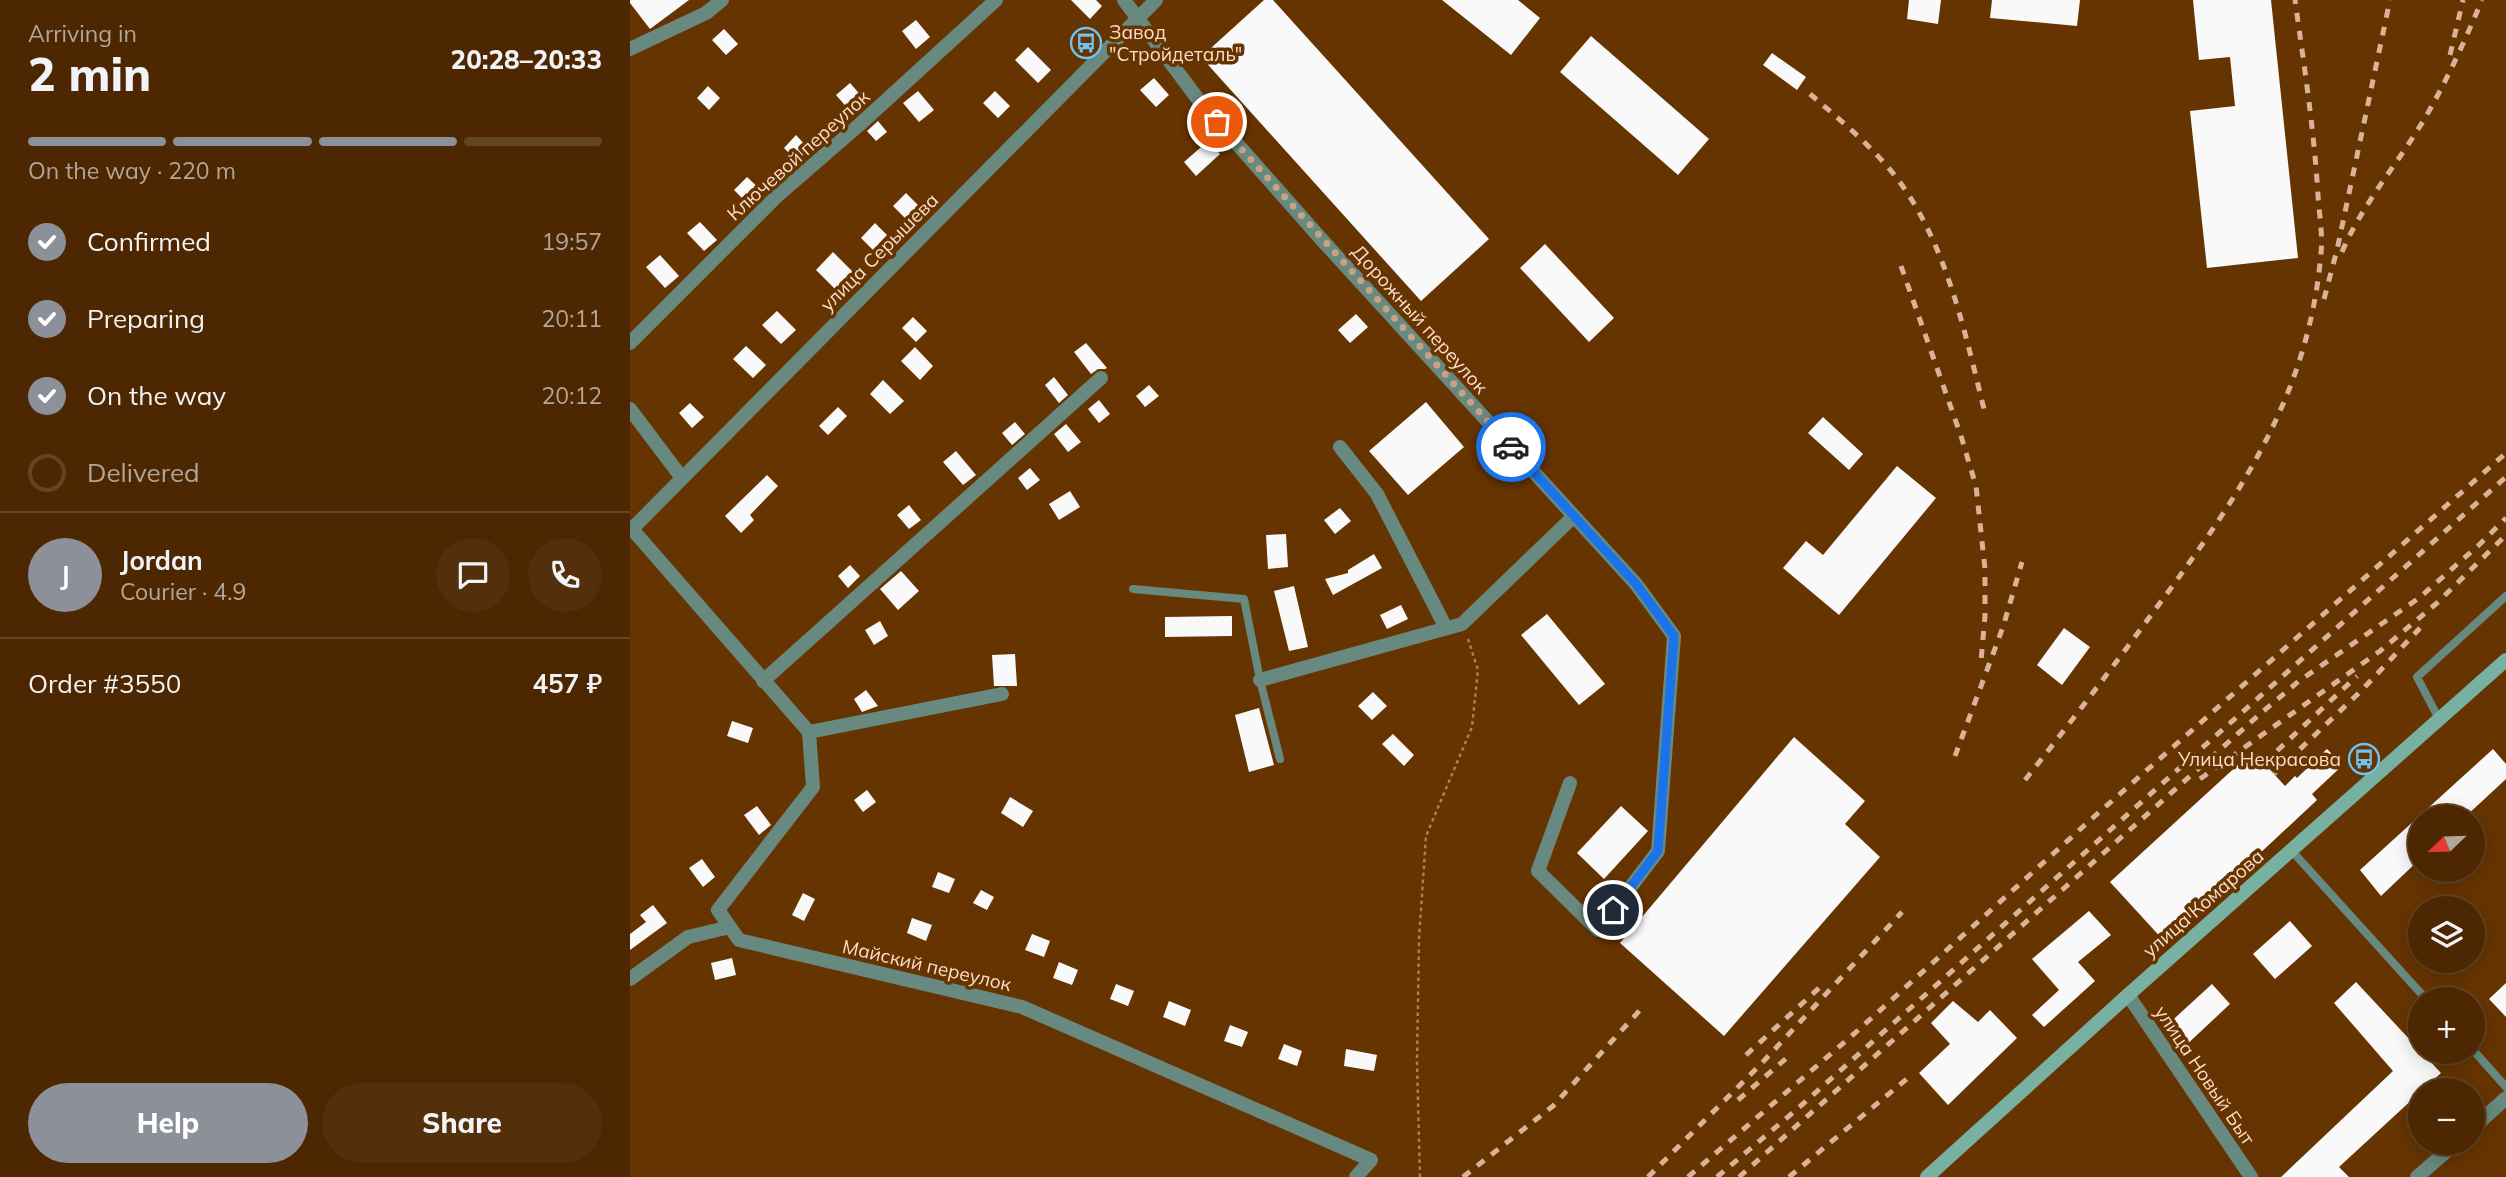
<!DOCTYPE html>
<meta charset="utf-8">
<style>
body{margin:0;font-family:Mulish,sans-serif;background:#532f0b;color:#f1f3f6;height:100vh;display:flex;flex-direction:column;font-size:26px;white-space:nowrap}
*{box-sizing:border-box;margin:0}
p{font-size:23px;color:#b2a599}
.icon{flex:none;width:38px;height:38px;fill:none;stroke:currentColor;stroke-width:2;stroke-linecap:round;stroke-linejoin:round}
.map{position:relative;flex:1;overflow:hidden}
.panel{display:flex;flex-direction:column;background:#4c2701;width:630px}
.panel>*{flex:none}
.needle{width:46px;rotate:247deg}
.tools{position:absolute;left:1778px;top:805px;display:grid;gap:14px}
.tools a{display:grid;place-items:center;width:77px;height:77px;border-radius:50%;background:#4c2701;box-shadow:0 4px 18px #0003,0 0 0 2px #634423;font-size:35px}
.pin{position:absolute;display:grid;place-items:center;width:60px;height:60px;color:#fff;margin:-30px;border:4px solid #fff;border-radius:50%;box-shadow:0 2px 7px #0007}
.courier{position:absolute;display:grid;place-items:center;width:70px;height:70px;margin:-35px;border:5px solid #1a73e8;border-radius:50%;background:#fff;color:#222;box-shadow:0 2px 9px #0007}
.head em{font-style:normal;font-weight:800}
.head div{display:flex;flex-direction:column-reverse}
.head{display:flex;align-items:center;justify-content:space-between;height:119px;padding:0 28px}
h1{font-size:46px;font-weight:800;line-height:52px}
.bar{display:grid;grid-template-columns:repeat(4,1fr);gap:10px 7px;align-content:center;height:84px;padding:0 28px}
.bar i{height:9px;border-radius:5px;background:#634423}
.bar .active{background:#8c9099}
.bar p{grid-column:span 4}
.line{display:flex;align-items:center;gap:18px;padding:0 28px;border-top:2px solid #634423}
.line div{flex:1}
.round{display:grid;place-items:center;flex:none;width:74px;height:74px;border-radius:37px;background:#532f0b}
ol{padding:0 28px;list-style:none}
li{display:flex;align-items:center;gap:21px;height:77px}
li p{margin-inline-start:auto}
li .icon{padding:7px;border-radius:50%;background:#8c9099;color:#fff;stroke-width:4}
li:last-child{color:#b2a599}
li i{width:38px;height:38px;border:4px solid #634423;border-radius:50%}
.primary-button{display:flex;gap:14px;margin-top:auto;padding:14px 28px}
.primary-button a{flex:1;height:80px;border-radius:42px;background:#8c9099;color:#fff;font-size:28px;font-weight:800;line-height:80px;text-align:center}
.primary-button a+a{background:#532f0b;color:#f1f3f6}
main{display:flex;flex:1;min-height:0}
.map>svg:first-child{display:block}
.building{fill:#f9f9f9}
.lines{fill:none;stroke-linecap:round;stroke-linejoin:round}
.path{stroke:#a98059;stroke-width:2.5;stroke-dasharray:3.5 3.5;stroke-linecap:butt}
.lane{stroke:#678980;stroke-width:8}
.street{stroke:#678980;stroke-width:14}
.secondary{stroke:#78b0a2;stroke-width:14}
.rail{stroke:#d8b496;stroke-width:5;stroke-dasharray:9 9;stroke-linecap:butt}
.done{stroke:#c8a282;stroke-width:7;stroke-dasharray:0 12.6}
.route{stroke:#1a73e8;stroke-width:9}
.labels{text-anchor:middle;dominant-baseline:central;stroke-width:7;stroke-linejoin:round;paint-order:stroke}
.poi-label{font-size:19px;fill:#fdddc7;stroke:#663401;text-anchor:start}
.street-label{font-size:19px;fill:#fdddc7;stroke:#663401}
</style>
<main>
<section class="panel">
<div class="head"><div><h1>2 min</h1><p>Arriving in</p></div><em>20:28–20:33</em></div>
<div class="bar"><i class="active"></i><i class="active"></i><i class="active"></i><i></i><p>On the way · 220 m</p></div>
<ol>
<li><svg class="icon" aria-label="check" viewBox="0 0 24 24"><path d="M5 12l5 5 9-10"/></svg>Confirmed<p>19:57</p></li>
<li><svg class="icon" aria-label="check" viewBox="0 0 24 24"><path d="M5 12l5 5 9-10"/></svg>Preparing<p>20:11</p></li>
<li><svg class="icon" aria-label="check" viewBox="0 0 24 24"><path d="M5 12l5 5 9-10"/></svg>On the way<p>20:12</p></li>
<li><i></i>Delivered</li>
</ol>
<div class="line" style="height:126px"><b class="round" style="background:#8c9099;color:#fff">J</b><div><b>Jordan</b><p>Courier · 4.9</p></div><a class="round"><svg class="icon" aria-label="chat" viewBox="0 0 24 24"><path d="M4 5h16v11H9l-5 4z"/></svg></a><a class="round"><svg class="icon" aria-label="phone" viewBox="0 0 24 24"><path d="M5 4h4l2 5-3 2q2 4 5 5l2-3 5 2v4C11 20 4 13 5 4z"/></svg></a></div>
<div class="line" style="height:91px"><div>Order #3550</div><b>457 ₽</b></div>
<div class="primary-button"><a>Help</a><a>Share</a></div>
</section>
<div class="map">
<svg width="1876" height="1177" viewBox="0 0 1876 1177">
<rect width="100%" height="100%" fill="#663401"/>
<path class="building" d="M0,0H59L20,29L0,3Z
M441,0H466L472,6L460,19Z
M634,0H643L859,239L791,301L571,57Z
M812,0H888L910,18L881,55Z
M1279,0H1311L1308,24L1277,19Z
M1362,0H1450L1447,26L1360,18Z
M1563,0H1641L1668,258L1577,268L1560,111L1605,106L1600,57L1569,60Z
M286,20L300,37L286,49L272,31Z
M94,29L108,44L96,55L82,40Z
M961,36L1079,139L1048,175L930,72Z
M398,47L421,70L408,83L385,60Z
M1142,53L1176,77L1167,90L1133,65Z
M524,78L539,95L526,107L510,90Z
M220,83L233,98L219,110L206,95Z
M78,86L90,98L79,110L67,98Z
M288,91L304,110L289,122L273,103Z
M365,91L380,106L368,118L353,103Z
M248,121L257,132L246,141L237,131Z
M166,135L179,149L167,161L154,148Z
M578,141L590,154L566,176L554,162Z
M117,177L133,192L120,206L104,190Z
M276,193L289,206L276,219L263,206Z
M70,222L87,240L74,251L57,233Z
M245,223L257,235L243,250L231,238Z
M915,244L984,318L959,342L890,268Z
M203,252L223,272L206,290L186,270Z
M30,255L49,276L35,288L16,267Z
M147,311L166,330L151,344L132,325Z
M726,314L738,327L720,343L708,330Z
M283,317L297,331L286,342L272,328Z
M456,343L477,368L475,369H468L461,374L444,352Z
M116,346L136,365L123,378L103,359Z
M285,347L303,366L290,380L271,361Z
M424,377L438,395L429,403L415,385Z
M253,380L274,401L260,414L240,394Z
M519,385L529,396L515,407L506,396Z
M469,400L480,414L469,423L458,409Z
M796,402L834,447L778,495L739,451Z
M60,403L74,417L62,428L49,413Z
M208,407L217,416L198,435L189,426Z
M1193,417L1233,454L1219,470L1178,433Z
M385,422L395,434L382,445L372,433Z
M436,424L451,442L438,452L424,434Z
M326,451L346,475L333,485L313,462Z
M1267,466L1306,498L1209,615L1153,568L1176,541L1193,555Z
M400,468L410,480L397,490L388,478Z
M137,475L148,486L120,515L124,520L111,533L95,516Z
M440,491L450,507L429,520L419,504Z
M279,505L291,520L279,529L267,515Z
M710,508L721,521L705,534L694,520Z
M656,534L658,567L638,569L636,535Z
M744,554L752,568L703,595L695,579L718,573V570Z
M220,565L230,576L218,588L208,576Z
M271,571L289,591L268,610L250,589Z
M664,586L678,647L659,651L644,591Z
M771,605L778,619L757,629L750,615Z
M917,614L975,684L949,705L891,635Z
M602,616V636L535,637V617Z
M250,621L258,636L244,645L235,630Z
M1434,628L1460,647L1432,685L1407,665Z
M385,654L387,686H364L362,655Z
M236,690L248,706L232,712L224,699Z
M743,692L757,706L742,720L728,706Z
M629,708L644,765L619,772L605,715Z
M102,721L123,728L118,743L97,736Z
M763,734L784,755L774,766L752,744Z
M1164,737L1235,801L1215,824L1250,857L1094,1036L990,943Z
M1697,749L1713,765L1682,794L1687,800L1535,942L1480,882L1623,751L1655,786L1665,776L1667,778Z
M1863,749L1876,764V779L1835,817H1790V859L1751,896L1730,870Z
M237,790L246,802L233,812L224,800Z
M380,797L403,811L393,827L371,813Z
M127,806L141,825L129,835L114,815Z
M991,806L1018,831L974,879L947,853Z
M72,859L85,877L73,887L59,868Z
M308,872L325,879L319,893L302,887Z
M351,890L364,897L357,910L343,903Z
M173,893L185,899L174,921L162,915Z
M23,905L37,923L0,950V934L16,922L10,915Z
M1459,911L1481,935L1448,962L1465,981L1414,1027L1402,1015L1429,990L1402,959Z
M282,918L302,925L296,941L277,933Z
M1660,921L1682,946L1645,979L1623,954Z
M402,934L420,941L414,957L395,950Z
M102,958L106,975L85,980L81,963Z
M429,962L448,970L442,985L423,978Z
M1726,982L1811,1073L1709,1167L1719,1177H1651L1763,1071L1704,1003Z
M1876,983V1017L1859,999Z
M486,984L504,991L498,1006L480,999Z
M1582,984L1600,1004L1552,1049L1534,1028Z
M539,1001L561,1010L555,1026L533,1017Z
M1323,1001L1348,1022L1360,1010L1387,1038L1318,1105L1289,1073L1320,1044L1301,1023Z
M600,1025L618,1032L612,1047L594,1041Z
M654,1044L672,1051L667,1066L648,1059Z
M716,1049L747,1055L744,1071L714,1066Z"/>
<g class="lines">
<path class="path" d="M790,1177L787,1063L789,939L796,836L842,727L848,670L838,639"/>
<path class="lane" d="M503,589L614,599L630,680L650,759
M1809,719L1787,677L1876,596
M1661,850L1796,999
M1843,1050L1876,1087"/>
<path class="street" d="M494,0L570,102L692,240L1006,584L1044,636L1028,851L968,930L908,871L940,783
M0,49L76,13L92,0
M0,343L146,197L229,125L366,0
M0,409L52,478
M710,447L747,494L816,628
M2,529L179,732L183,787L88,910L109,940L392,1007L741,1160L726,1177
M0,531L526,0
M630,680L832,624L944,516
M133,681L471,378
M179,732L372,694
M0,979L58,937L100,927
M1498,995L1621,1177
M1843,1128L1876,1098
M1787,1177L1826,1143"/>
<path class="secondary" d="M1297,1177L1498,995L1876,660"/>
<path class="rail" d="M1820,55L1833,0
M1180,94C1208,118 1238,143 1262,172C1317,240 1335,334 1356,417
M1712,252C1733,202 1772,159 1799,111C1819,76 1836,38 1852,0
M1271,266L1331,436L1346,486L1355,569V616L1351,661
M1694,299L1707,250L1760,0
M1325,756L1373,627L1392,562
M1634,763L1727,676
M1644,774L1732,690L1790,628
M1570,779L1750,651L1807,603L1876,535
M1395,780C1441,722 1486,663 1530,603C1611,493 1679,394 1691,253C1693,234 1689,213 1688,195C1684,129 1674,65 1665,0
M1116,1055L1189,988
M1108,1100L1159,1056
M833,1177L923,1106L1011,1009
M1018,1177L1131,1064L1272,912
M1058,1177L1225,1033L1466,815L1876,453
M1087,1177L1166,1110L1876,477
M1109,1177L1630,714L1669,681L1789,598L1850,544L1876,518
M1159,1177L1279,1077"/>
</g>
<g class="lines">
<path class="done" d="M587,122L881,447"/>
<path class="route" d="M881,447L1006,584L1044,636L1028,851L983,910"/>
</g>
<defs>
<g id="bus-ring" transform="scale(1.575)"><circle r="9.5" fill="#663401" stroke="#6fc2f4" stroke-width="1.5"/><path d="M-5-6H5V4H4V6H2V4H-2V6H-4V4H-5ZM-3.5-4V0h7V-4ZM-3.5 1.2v1.5H-2V1.2ZM2 1.2v1.5H3.5V1.2Z" fill="#6fc2f4"/></g>
</defs>
<g fill-rule="evenodd">
<use href="#bus-ring" x="456" y="43"/>
<use href="#bus-ring" x="1734" y="759"/>
</g>
<g class="labels">
<g class="poi-label">
<text x="479" y="32">Завод<tspan x="479" dy="22">"Стройдеталь"</tspan></text>
<text x="1711" y="759" text-anchor="end">Улица Некрасова</text>
</g>
<g class="street-label">
<text transform="translate(168 155) rotate(-42)">Ключевой переулок</text>
<text transform="translate(249 252) rotate(-45)">улица Серышева</text>
<text transform="translate(790 319) rotate(48)">Дорожный переулок</text>
<text transform="translate(1573 903) rotate(-41)">улица Комарова</text>
<text transform="translate(297 965) rotate(13)">Майский переулок</text>
<text transform="translate(1575 1075) rotate(56)">улица Новый Быт</text>
</g>
</g>
</svg>
<div class="tools">
<a><svg class="needle" viewBox="-14 -14 28 28"><path d="M0-13l5 13h-10z" fill="#e53935"/><path d="M0 13l5-13h-10z" fill="#b2a599"/></svg></a>
<a><svg class="icon" aria-label="layers" viewBox="0 0 24 24"><path d="M12 4l9 5-9 5-9-5zM3 14l9 5 9-5"/></svg></a>
<a>+</a>
<a>−</a>
</div>
<div class="pin" style="left:587px;top:122px;background:#ea580c"><svg class="icon" aria-label="bag" viewBox="0 0 24 24"><path d="M5 8h14l-1 12H6zM9 8a3 3 0 0 1 6 0"/></svg></div>
<div class="pin" style="left:983px;top:910px;background:#1f2937"><svg class="icon" aria-label="home" viewBox="0 0 24 24"><path d="M3 11l9-7 9 7M6 9v11h12V9"/></svg></div>
<div class="courier" style="left:881px;top:447px"><svg class="icon" aria-label="car" viewBox="0 0 24 24"><path d="M5 17H2v-5l4-1 3-4h7l3 4 3 1v5h-3M9 17h6M6 11h13"/><circle cx="7" cy="17" r="2"/><circle cx="17" cy="17" r="2"/></svg></div>
</div>
</main>
